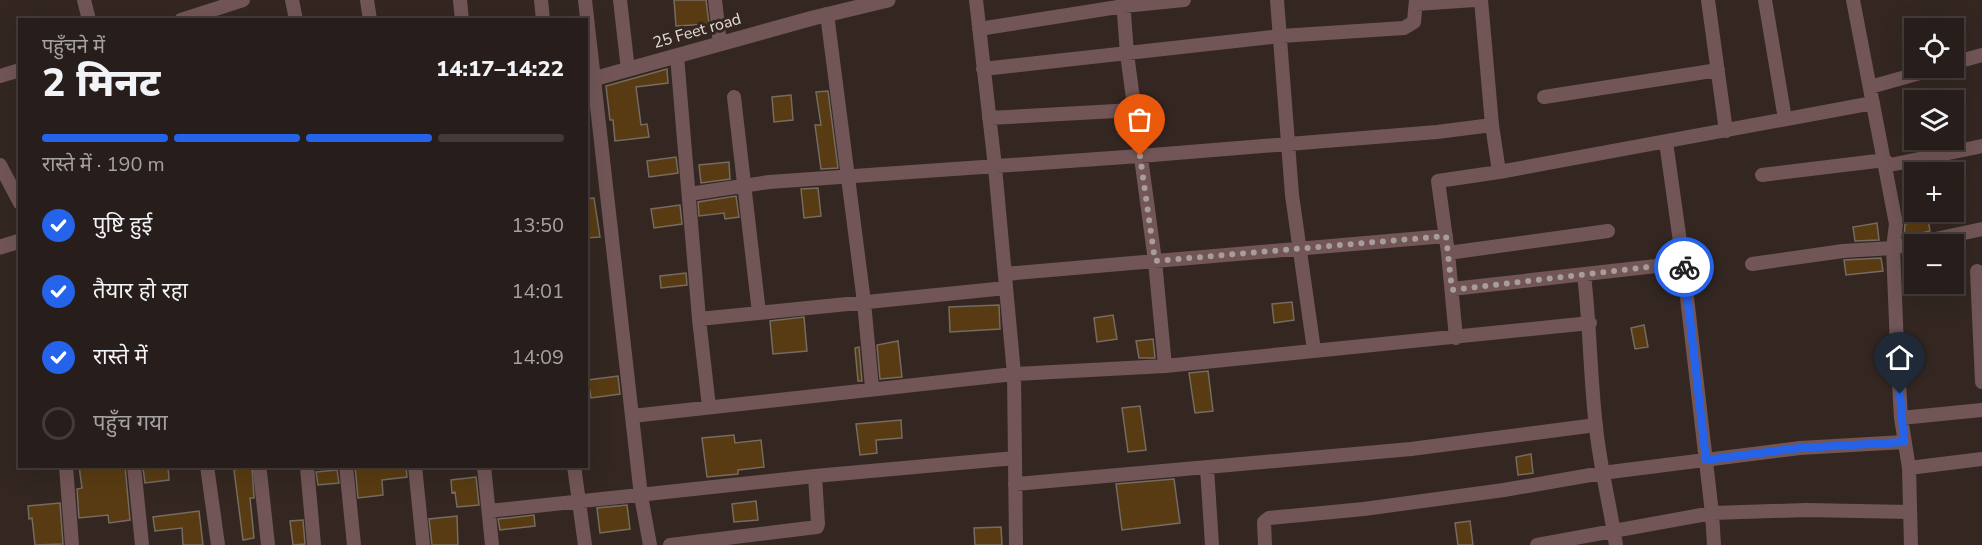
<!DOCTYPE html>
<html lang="hi">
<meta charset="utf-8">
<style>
body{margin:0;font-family:"Nunito Sans","Noto Sans Devanagari",sans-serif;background:#332a27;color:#f1f3f6;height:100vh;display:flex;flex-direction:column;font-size:22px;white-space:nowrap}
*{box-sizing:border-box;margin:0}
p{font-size:20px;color:#a4a2a2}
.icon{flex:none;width:33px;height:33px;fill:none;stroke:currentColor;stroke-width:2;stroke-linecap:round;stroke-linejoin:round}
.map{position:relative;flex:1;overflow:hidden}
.sheet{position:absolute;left:18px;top:18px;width:570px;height:450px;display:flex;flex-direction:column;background:#271d1a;border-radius:0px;box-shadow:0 6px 24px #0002,0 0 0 2px #433b39}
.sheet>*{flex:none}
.controls{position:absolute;left:1904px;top:18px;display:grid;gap:12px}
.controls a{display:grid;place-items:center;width:60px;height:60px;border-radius:0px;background:#271d1a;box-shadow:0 6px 24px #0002,0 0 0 2px #433b39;font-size:30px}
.pin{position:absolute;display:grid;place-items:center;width:51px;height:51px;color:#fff;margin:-62px -26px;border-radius:50% 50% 50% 0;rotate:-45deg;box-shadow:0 0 6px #0007}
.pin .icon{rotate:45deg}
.courier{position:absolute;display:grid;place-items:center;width:60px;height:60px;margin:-30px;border:4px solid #2563eb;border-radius:50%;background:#fff;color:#222;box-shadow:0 2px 8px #0007}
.head em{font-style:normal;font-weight:800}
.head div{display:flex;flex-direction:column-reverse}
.head{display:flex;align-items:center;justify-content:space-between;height:102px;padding:0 24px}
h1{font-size:39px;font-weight:800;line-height:45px}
.bar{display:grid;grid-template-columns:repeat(4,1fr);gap:9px 6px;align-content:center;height:72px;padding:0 24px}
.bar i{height:8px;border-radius:4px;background:#433b39}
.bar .on{background:#2563eb}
.bar p{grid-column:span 4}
ol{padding:0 24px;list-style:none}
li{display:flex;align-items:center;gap:18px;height:66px}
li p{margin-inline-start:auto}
li .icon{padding:6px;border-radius:50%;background:#2563eb;color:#fff;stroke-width:4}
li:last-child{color:#a4a2a2}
li i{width:33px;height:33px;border:3px solid #433b39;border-radius:50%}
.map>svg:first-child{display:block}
.building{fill:#583b12;stroke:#756b5f;stroke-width:1.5}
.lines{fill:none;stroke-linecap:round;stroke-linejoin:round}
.minor{stroke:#725657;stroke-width:14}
.tertiary{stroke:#725657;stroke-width:15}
.done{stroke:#a89d9a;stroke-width:6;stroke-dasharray:0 10.8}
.route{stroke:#2563eb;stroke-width:8}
.labels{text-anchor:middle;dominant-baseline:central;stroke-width:6;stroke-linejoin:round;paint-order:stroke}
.street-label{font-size:16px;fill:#e6ddda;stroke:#342722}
</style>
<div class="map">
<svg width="1982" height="545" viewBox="0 0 1982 545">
<rect width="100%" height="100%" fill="#342722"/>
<path class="building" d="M674,0H706L709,24L676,26Z
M667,69L668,83L636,87L641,125L647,124L649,137L615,141L613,120H610L606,86Z
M828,91L838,168L821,169L815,125H821L816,92Z
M791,95L793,120L774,122L772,97Z
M676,157L678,173L649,177L647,161Z
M729,162L730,179L701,183L699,165Z
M818,188L821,216L804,218L801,189Z
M736,196L739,217L725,219L724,213L699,216L698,202Z
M594,198L600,237L586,238V199Z
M680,205L682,224L654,228L651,209Z
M1928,219L1930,231L1904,237L1905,224Z
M1877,223L1879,240L1855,241L1853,227Z
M1881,258L1883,271L1846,275L1844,260Z
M686,273L687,285L661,288L660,276Z
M1292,302L1294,320L1274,323L1272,304Z
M999,305L1000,329L950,332L949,307Z
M1113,315L1117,339L1097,342L1094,318Z
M804,317L807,351L773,354L770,321Z
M1644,325L1648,347L1635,349L1631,328Z
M1153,339L1155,358H1139L1136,341Z
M898,341L902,377L880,379L877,345Z
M859,347L862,381H858L855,348Z
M1208,371L1213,411L1195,413L1189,373Z
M618,376L620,394L591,398L588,380Z
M1140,406L1146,450L1128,452L1122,408Z
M901,420L902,438L876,440L877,453L860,455L856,424Z
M734,435L735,443L761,440L764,467L738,470V474L707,477L702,438Z
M1531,454L1533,473L1518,475L1516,457Z
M79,466H125L130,520L109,523L108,515L79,518L77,489L82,488Z
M168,466L169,480L145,483L143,468Z
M355,466H406L407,477L382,480L383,495L358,498Z
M252,467L254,498H250L254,538L243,540L234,470Z
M337,470L339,483L318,485L316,472Z
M476,477L479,505L457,507L455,492L452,493L451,480Z
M1174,479L1180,523L1122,530L1116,484Z
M756,501L758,520L734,522L732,504Z
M60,503L63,544L35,545L32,518L29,519L28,506Z
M627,505L630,529L600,533L597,508Z
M199,511L203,545H183L182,528L155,531L153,517Z
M534,515L535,526L500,530L498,519Z
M457,516L458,545H432L429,519Z
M303,520L305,544L293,545L290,521Z
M1470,521L1473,545H1458L1455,523Z
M1001,527L1002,545H975L974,528Z"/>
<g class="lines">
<path class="minor" d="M84,0L89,20
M292,0L296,20
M367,0L370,20
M460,0L462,20
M541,0L543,20
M585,0L641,496L650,545
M620,0L628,70
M715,0L720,44
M976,0L995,167L1014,374L1016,545
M1277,0L1292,195L1314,350
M1481,0L1492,125L1499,172L1873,103
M1708,0L1726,131
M1765,0L1785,119
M1853,0L1896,224L1893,248L1897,347L1901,418L1909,468L1911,545
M1416,4L1475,0
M827,14L864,302L872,388
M181,20L243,0
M979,29L1124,6L1184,0
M677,56L699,319L709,407
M1953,63L1982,55
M983,69L1281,36L1404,28L1414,22L1416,0
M0,76L20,70
M1870,87L1938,68
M734,97L759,313
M1544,97L1718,70
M989,118L1134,110
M1666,142L1683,263L1712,513L1714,545
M0,165L20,203
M1885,166L1982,146
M1762,175L1885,160
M689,194L769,182L1140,156L1437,132L1492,125
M1448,253L1608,231
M1752,264L1843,251L1893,248L1982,229
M1977,271L1982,382
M1005,274L1446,236
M1584,275C1590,325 1590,376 1596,427C1600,467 1610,505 1616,545
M1452,289L1683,263
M699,319L1006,288
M1456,338L1448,253L1438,181L1499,172
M1165,366L1590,323
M632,416L1014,374L1165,366L1155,261L1127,54L1123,0
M1901,418L1982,410
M66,466L72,545
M134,466L142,545
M207,466L218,545
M346,466L354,545
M415,466L423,545
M484,466L492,545
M574,466L585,545
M307,467L314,545
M1207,468L1212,545
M1909,468L1982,459
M260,472L268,545
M1015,484L1411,449L1596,425
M489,511L815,476
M670,545L817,527L818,524L815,476L1015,458
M1265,545L1264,522L1269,518L1364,509L1504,490L1602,473L1800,448L1904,442
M1537,545L1712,513L1806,510L1910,512"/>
<path class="tertiary" d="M586,81L813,18L888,0
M0,247L20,241"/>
</g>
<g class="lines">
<path class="done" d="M1140,156L1155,261L1446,236L1452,290L1683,263L1684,267"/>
<path class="route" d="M1684,267L1706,460L1800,448L1904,442L1900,394"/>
</g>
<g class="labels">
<g class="street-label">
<text transform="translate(697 31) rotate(-16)">25 Feet road</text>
</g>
</g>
</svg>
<div class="controls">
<a><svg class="icon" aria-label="locate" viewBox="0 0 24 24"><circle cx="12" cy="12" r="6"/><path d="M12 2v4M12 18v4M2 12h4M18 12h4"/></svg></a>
<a><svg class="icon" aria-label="layers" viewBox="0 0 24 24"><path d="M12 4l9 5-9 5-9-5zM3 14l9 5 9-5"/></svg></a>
<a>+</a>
<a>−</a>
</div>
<div class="pin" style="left:1140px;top:156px;background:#ea580c"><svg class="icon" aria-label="bag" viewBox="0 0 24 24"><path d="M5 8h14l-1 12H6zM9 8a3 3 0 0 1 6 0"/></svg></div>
<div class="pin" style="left:1900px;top:394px;background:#1f2937"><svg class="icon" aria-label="home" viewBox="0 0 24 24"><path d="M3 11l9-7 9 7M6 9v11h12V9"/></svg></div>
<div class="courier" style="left:1684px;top:267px"><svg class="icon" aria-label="bike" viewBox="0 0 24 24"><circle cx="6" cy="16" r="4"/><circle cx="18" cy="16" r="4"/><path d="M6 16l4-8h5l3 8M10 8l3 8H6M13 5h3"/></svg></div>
<section class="sheet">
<div class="head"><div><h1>2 मिनट</h1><p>पहुँचने में</p></div><em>14:17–14:22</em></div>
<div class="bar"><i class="on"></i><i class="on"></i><i class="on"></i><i></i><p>रास्ते में · 190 m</p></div>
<ol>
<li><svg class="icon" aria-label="check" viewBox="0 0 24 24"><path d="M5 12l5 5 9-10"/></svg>पुष्टि हुई<p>13:50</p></li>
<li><svg class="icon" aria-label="check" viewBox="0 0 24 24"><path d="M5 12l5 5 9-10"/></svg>तैयार हो रहा<p>14:01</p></li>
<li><svg class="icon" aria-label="check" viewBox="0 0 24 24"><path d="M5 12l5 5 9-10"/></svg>रास्ते में<p>14:09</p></li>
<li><i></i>पहुँच गया</li>
</ol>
</section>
</div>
